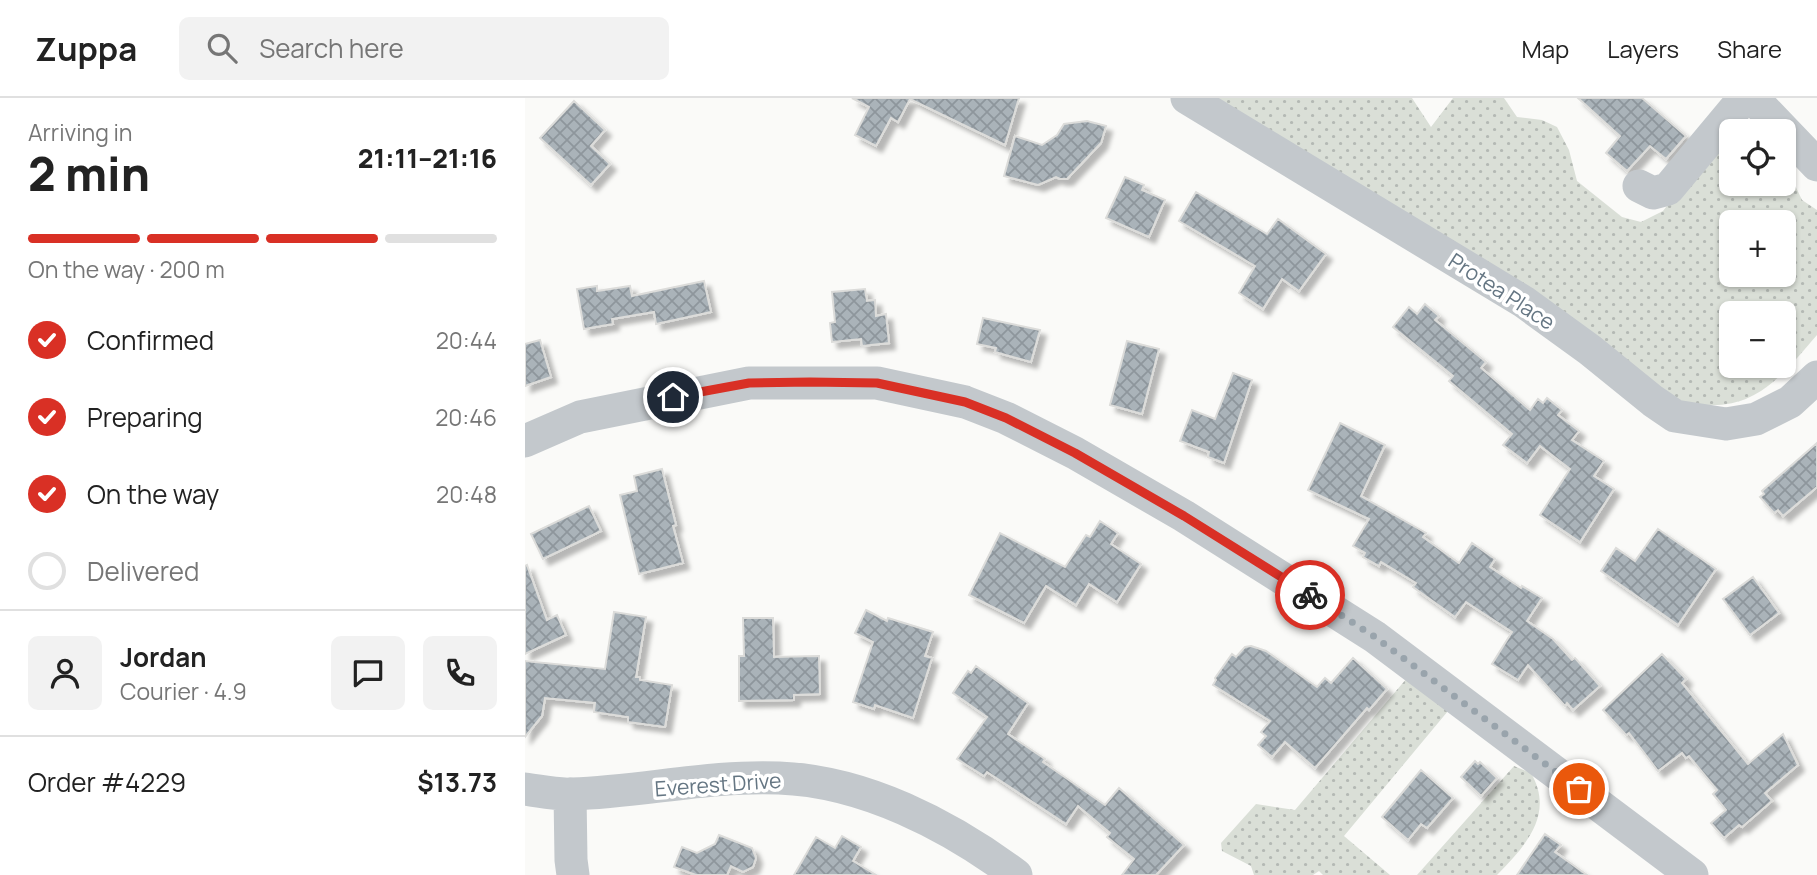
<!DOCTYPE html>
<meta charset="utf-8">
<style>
body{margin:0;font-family:Manrope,sans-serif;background:#f2f2f2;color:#222;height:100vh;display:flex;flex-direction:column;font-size:26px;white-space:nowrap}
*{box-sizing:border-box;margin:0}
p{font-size:23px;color:#767676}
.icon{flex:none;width:38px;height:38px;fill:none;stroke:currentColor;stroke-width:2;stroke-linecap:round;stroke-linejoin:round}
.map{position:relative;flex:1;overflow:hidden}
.sheet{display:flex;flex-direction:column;background:#fff;width:525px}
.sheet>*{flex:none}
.tools{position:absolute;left:1194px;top:21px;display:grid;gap:14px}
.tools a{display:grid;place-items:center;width:77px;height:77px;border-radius:10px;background:#fff;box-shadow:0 2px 5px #0004;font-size:35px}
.pin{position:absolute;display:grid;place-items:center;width:60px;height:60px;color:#fff;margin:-30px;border:4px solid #fff;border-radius:50%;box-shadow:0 2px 7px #0007}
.courier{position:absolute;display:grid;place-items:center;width:70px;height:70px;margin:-35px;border:5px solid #d93025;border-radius:50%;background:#fff;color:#222;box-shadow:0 2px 9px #0007}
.head em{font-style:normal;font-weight:800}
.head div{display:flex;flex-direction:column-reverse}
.head{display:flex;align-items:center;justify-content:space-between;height:119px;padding:0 28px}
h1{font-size:46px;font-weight:800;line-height:52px}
.bar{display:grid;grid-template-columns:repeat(4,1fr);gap:10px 7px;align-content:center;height:84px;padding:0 28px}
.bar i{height:9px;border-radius:5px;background:#e0e0e0}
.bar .active{background:#d93025}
.bar p{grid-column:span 4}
.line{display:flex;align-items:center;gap:18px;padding:0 28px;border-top:2px solid #e0e0e0}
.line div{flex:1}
.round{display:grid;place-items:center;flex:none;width:74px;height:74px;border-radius:10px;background:#f2f2f2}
ol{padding:0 28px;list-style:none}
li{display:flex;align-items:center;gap:21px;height:77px}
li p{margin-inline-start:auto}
li .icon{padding:7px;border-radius:50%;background:#d93025;color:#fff;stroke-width:4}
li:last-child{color:#767676}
li i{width:38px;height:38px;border:4px solid #e0e0e0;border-radius:50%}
header{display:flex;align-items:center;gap:42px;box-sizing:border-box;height:98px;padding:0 35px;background:#fff;border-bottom:2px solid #e0e0e0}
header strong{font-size:33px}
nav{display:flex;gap:38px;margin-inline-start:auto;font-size:24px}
.search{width:490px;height:63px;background:#f2f2f2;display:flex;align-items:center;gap:18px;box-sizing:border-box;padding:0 24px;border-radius:10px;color:#767676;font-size:26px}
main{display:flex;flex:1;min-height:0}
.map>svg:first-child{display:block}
.grass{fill:url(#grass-dots);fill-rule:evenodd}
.building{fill:url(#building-cross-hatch);stroke:#dcdcda;stroke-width:2;filter:url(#shadow)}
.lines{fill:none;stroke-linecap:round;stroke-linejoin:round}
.minor{stroke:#c3c8cc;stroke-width:33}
.done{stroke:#99a4ac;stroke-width:7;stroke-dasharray:0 12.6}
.route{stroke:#d93025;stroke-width:9}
.labels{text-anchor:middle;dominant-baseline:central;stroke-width:7;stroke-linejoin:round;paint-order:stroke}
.street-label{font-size:21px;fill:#657683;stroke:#fff}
</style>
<header>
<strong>Zuppa</strong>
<div class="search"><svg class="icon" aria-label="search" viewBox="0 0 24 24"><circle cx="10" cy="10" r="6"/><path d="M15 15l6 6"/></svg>Search here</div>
<nav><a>Map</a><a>Layers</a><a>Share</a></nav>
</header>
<main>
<section class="sheet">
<div class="head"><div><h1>2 min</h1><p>Arriving in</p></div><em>21:11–21:16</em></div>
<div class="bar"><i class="active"></i><i class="active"></i><i class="active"></i><i></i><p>On the way · 200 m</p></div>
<ol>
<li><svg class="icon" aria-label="check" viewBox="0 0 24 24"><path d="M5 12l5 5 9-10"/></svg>Confirmed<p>20:44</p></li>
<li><svg class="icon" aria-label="check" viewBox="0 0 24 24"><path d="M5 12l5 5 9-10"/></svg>Preparing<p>20:46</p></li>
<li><svg class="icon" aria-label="check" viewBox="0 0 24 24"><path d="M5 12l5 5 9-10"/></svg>On the way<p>20:48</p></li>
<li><i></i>Delivered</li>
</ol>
<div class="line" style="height:126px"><a class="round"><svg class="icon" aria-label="person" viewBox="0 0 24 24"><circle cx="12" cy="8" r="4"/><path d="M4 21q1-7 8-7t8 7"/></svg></a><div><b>Jordan</b><p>Courier · 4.9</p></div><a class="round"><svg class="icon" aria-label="chat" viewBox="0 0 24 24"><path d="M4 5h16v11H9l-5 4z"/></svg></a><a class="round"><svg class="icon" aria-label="phone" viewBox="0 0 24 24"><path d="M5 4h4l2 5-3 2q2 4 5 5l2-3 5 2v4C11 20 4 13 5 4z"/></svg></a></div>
<div class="line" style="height:91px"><div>Order #4229</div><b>$13.73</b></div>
</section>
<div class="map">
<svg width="1292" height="777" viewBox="0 0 1292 777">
<defs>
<pattern id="grass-dots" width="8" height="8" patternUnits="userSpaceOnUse" patternTransform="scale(1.75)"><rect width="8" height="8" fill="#dadfd7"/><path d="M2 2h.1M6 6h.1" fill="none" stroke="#b4b9b4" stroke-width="1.8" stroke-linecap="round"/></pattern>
<pattern id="building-cross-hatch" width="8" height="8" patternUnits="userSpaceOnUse" patternTransform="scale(1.75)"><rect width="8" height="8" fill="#aab3b9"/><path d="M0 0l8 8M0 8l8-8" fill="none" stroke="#8e969c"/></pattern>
<filter id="shadow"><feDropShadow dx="6" dy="6" stdDeviation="2" flood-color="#0004"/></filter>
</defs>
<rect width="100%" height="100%" fill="#fafaf8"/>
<path class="grass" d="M691,0H887L906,29L928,0H979L992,19L1017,22L1032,29L1044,52L1052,83L1097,119L1116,124L1138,113L1188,48L1206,40V86H1258V73L1267,81L1277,102L1292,112V237C1249,287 1224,319 1153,303ZM1206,124H1258V177H1206ZM1206,215H1258V268H1206Z
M882,580L923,613L819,738L865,777H798L794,773L788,777H729L726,768L697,753L696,745L731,706L770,712Z
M989,668L1006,675C1030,717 1000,748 972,777H892Z"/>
<path class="building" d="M327,0H494L480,47L385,1L373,24L366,20L351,48L330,37L344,9Z
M1053,0H1117L1161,38L1141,61L1125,48L1102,73L1081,55L1095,38Z
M49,3L80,32L66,48L85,66L66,87L15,40Z
M562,23L581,28L576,45L542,81H535L531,79L513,87L479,78L490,38L517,47L532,37L539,26Z
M600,79L619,87L617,92L640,102L624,139L581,120Z
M671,94L742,136L753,121L801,156L774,193L757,181L738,211L714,195L730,168L654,123Z
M179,183L186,214L131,226L129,214L87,221L88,226L59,231L52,191L72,188V193L105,188L107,198Z
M340,191L342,203L350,202L351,218L361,216L364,245L337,248L336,241L307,244L305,225L310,224L307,194Z
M900,206L914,218L910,222L961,264L956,270L1005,312L1013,301L1018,305L1022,300L1037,312L1033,317L1054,333L1047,342L1079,363L1069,378L1089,391L1055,444L1015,417L1045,371L1015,348L1002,365L978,347L987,336L924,283L928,278L868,229L884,209L892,216Z
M458,220L515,232L506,264L470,254L471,250L452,246Z
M15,242L26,279L0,288V246Z
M602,243L634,251L617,316L585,307Z
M708,275L727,282L699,365L683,359L684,354L655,343L667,312L690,321Z
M815,325L860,347L836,398L901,435L898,439L934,465L947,445L970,461L965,469L996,490L997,488L1017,500L1002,523L1028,541L1047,562L1050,560L1075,588L1048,612L1042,605L1040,608L1003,567L993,582L967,566L987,534L941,504L930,519L888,489L891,485L856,464L854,468L838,459L840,455L828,448L844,421L783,392Z
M1292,345V389L1258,418L1253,412L1249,415L1235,399L1239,396L1237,393Z
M137,371L151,427L148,428L158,465L114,476L95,397L112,393L109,378Z
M64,408L76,433L18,461L6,436Z
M575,423L593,435L586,446L616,466L592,504L564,486L551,507L521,488L499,525L444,497L475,435L540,469L561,437L565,439Z
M1133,431L1191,471L1153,527L1076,473L1091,450L1110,463Z
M2,467L22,522L32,517L41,537L0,556V468Z
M1228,479L1254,515L1225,537L1198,501Z
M341,512L362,523L363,520L408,534L400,558L407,560L388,620L350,607L349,611L328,604L348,544L330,535Z
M89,514L121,519L111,579H115V582L147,587L140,629L103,624V619L69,614L70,605L20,600L17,618L0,639V563L80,571Z
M218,520H248L249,559L294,558L295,596L269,597V602L214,603V558H219Z
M726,548L741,553L792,589L800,580L806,585L828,560L862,591L844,612L842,610L790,670L760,644L747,659L733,647L741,638L736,634L745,623L688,587L691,582L690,580L707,556L711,559L720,549Z
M1137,556L1161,581L1157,585L1223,666L1258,636L1273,667L1240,695L1247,703L1217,729L1214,727L1199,740L1186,725L1201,712L1188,696L1192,692L1164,658L1161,660L1157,655L1133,673L1104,635L1101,637L1078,612Z
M451,568L503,605L483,636L520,661L518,664L580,707L594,690L659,747L631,777H597L609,761L582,739L585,735L553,708L541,726L462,674L459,678L432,661L462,619L428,595L443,573L446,575Z
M950,663L953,666L955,664L972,680L956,698L936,679Z
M896,672L928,700L902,730L896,726L883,742L857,719Z
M1020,736L1036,747L1030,754L1062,777H992Z
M194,737L227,750L231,760L228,769L218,774L206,768L202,777H171L149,769L157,749L172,755L190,746Z
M317,738L336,749L328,763L351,777H269L291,739L310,750Z"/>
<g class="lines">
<path class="minor" d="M662,0L999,204L1065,252L1128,303L1150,318L1201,326L1231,321L1265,304L1292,279
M1228,0L1292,67
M1114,88L1128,95L1143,91L1219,0
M0,343L55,319L224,285H352L440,304L481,320L550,355L659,418L850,539L1167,777
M0,691C15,693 32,697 47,696C116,694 185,677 254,680C339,683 424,727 491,777
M45,696L46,762L48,777"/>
</g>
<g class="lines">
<path class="done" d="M785,497L850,539L1054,691"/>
<path class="route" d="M148,299L224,285L285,284L352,285L440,304L481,320L550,355L659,418L785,497"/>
</g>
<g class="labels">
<g class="street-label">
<text transform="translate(977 193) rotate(33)">Protea Place</text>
<text transform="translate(193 686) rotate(-4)">Everest Drive</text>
</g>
</g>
</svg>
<div class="tools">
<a><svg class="icon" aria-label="locate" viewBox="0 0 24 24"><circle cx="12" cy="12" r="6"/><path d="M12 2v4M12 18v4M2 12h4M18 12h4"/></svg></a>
<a>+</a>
<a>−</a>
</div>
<div class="pin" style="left:1054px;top:691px;background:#ea580c"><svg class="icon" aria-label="bag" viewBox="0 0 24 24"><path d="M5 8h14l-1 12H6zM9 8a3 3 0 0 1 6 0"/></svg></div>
<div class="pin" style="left:148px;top:299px;background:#1f2937"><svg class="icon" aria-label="home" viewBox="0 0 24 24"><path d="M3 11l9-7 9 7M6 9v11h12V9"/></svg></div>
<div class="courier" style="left:785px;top:497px"><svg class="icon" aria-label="bike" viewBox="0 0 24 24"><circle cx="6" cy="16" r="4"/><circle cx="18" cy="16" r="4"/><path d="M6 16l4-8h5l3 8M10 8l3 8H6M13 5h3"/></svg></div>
</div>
</main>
